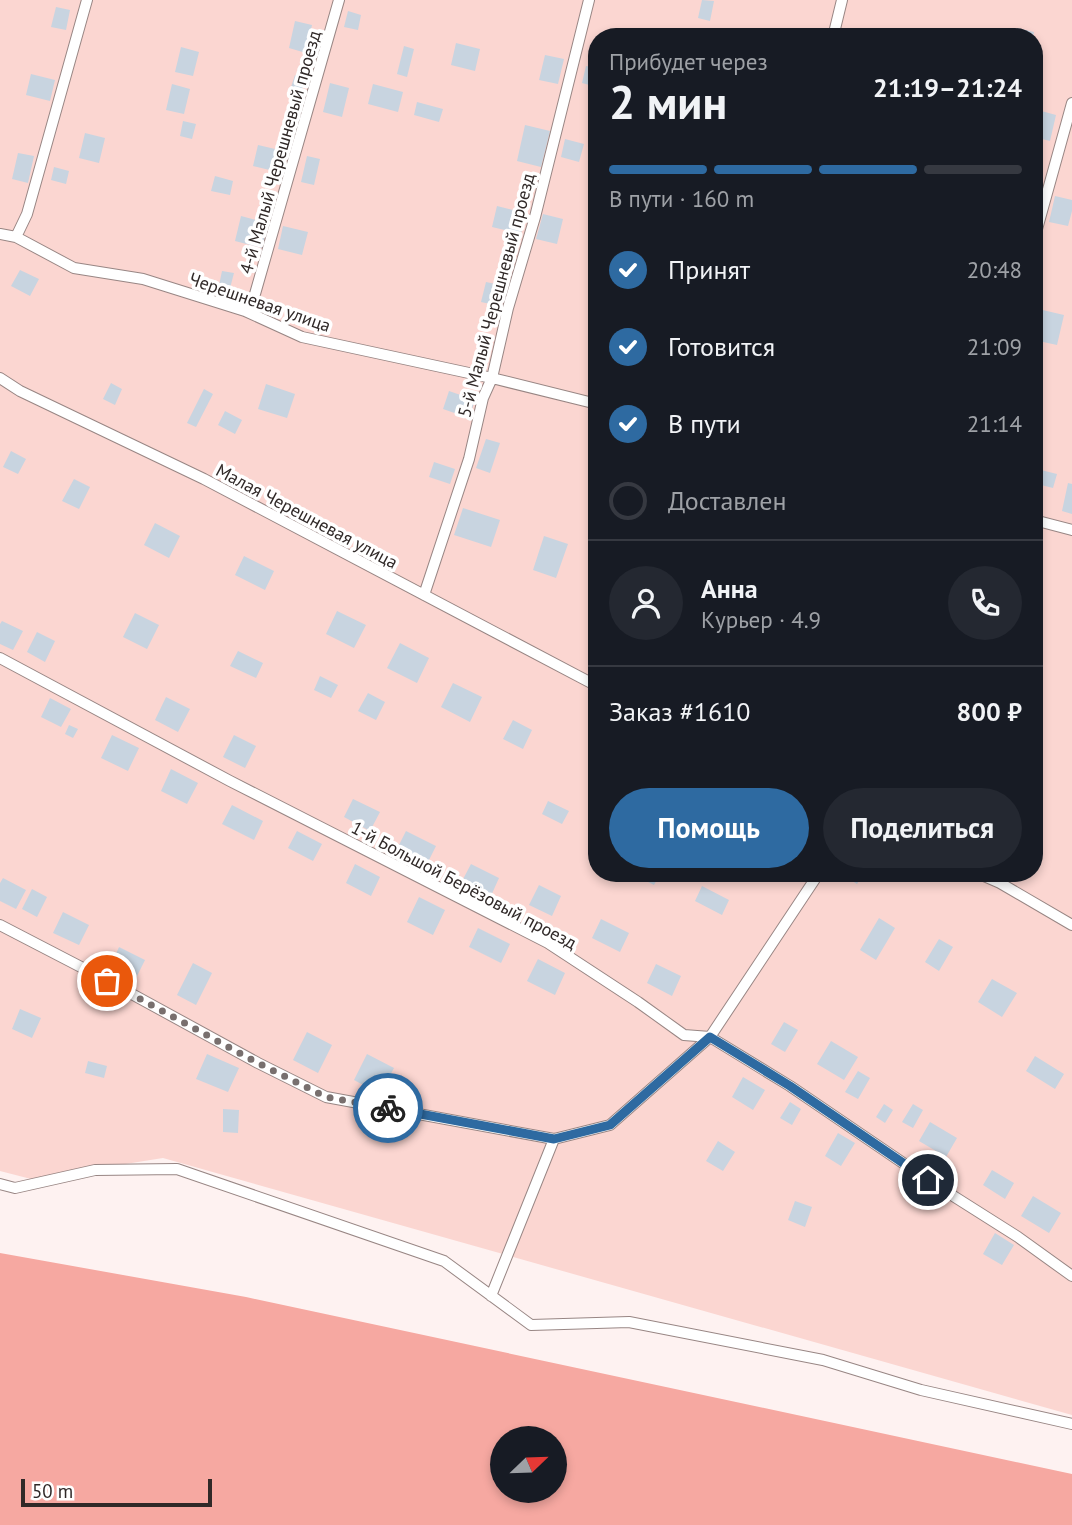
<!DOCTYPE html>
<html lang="ru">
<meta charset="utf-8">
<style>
body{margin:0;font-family:"PT Sans",sans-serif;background:#242831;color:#f1f3f6;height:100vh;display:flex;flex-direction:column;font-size:26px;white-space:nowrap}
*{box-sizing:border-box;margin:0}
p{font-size:23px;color:#9ea1a6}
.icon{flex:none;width:38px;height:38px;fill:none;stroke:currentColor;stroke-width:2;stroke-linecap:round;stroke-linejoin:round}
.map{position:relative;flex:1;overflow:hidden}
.side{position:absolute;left:588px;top:28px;width:455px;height:854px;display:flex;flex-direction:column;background:#171b24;border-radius:28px;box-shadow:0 4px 10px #0003}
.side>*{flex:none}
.needle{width:46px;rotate:67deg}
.tools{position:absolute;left:490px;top:1426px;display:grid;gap:14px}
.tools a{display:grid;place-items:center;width:77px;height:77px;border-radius:50%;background:#171b24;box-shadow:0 4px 10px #0003;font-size:35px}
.scale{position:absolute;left:21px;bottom:18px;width:191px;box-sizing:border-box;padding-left:7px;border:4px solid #302928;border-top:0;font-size:19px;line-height:24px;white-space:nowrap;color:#302928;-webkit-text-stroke:5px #fff;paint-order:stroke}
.pin{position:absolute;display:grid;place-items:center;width:60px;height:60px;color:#fff;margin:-30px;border:4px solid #fff;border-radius:50%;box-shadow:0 2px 7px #0007}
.courier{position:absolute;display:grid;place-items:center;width:70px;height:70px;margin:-35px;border:5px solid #2e6aa1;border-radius:50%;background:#fff;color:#222;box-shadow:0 2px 9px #0007}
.headline em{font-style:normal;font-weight:600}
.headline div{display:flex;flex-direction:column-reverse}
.headline{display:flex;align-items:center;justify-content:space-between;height:119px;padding:0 21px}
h1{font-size:46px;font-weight:600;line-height:52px}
.bar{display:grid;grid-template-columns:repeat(4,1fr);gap:10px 7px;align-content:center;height:84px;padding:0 21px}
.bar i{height:9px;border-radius:5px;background:#363941}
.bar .active{background:#2e6aa1}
.bar p{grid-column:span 4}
.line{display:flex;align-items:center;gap:18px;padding:0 21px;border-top:2px solid #363941}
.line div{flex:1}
.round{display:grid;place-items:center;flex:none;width:74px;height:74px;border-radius:37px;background:#242831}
ol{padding:0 21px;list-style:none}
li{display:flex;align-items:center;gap:21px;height:77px}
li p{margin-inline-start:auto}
li .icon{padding:7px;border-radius:50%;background:#2e6aa1;color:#fff;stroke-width:4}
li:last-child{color:#9ea1a6}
li i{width:38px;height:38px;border:4px solid #363941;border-radius:50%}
.cta{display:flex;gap:14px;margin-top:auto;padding:14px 21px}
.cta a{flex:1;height:80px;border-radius:42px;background:#2e6aa1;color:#fff;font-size:28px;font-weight:600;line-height:80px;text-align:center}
.cta a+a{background:#242831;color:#f1f3f6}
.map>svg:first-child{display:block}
.green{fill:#fbd6d1;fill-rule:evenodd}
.forest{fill:#f6a8a1;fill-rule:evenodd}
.building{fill:#c8d4e0}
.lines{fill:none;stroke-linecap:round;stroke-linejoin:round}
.service-casing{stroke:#988684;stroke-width:12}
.service{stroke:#fff;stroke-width:10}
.done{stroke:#786f6e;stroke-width:7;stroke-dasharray:0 12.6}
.route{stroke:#2e6aa1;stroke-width:9}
.labels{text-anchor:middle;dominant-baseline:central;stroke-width:7;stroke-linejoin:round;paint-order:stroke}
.street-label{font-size:18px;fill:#302928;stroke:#fff}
</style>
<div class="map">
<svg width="1072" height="1525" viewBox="0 0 1072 1525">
<rect width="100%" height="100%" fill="#fef2f1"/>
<path class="green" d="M0,0H1072V1415L163,1158L31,1179L0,1171ZM597,37H1034V873H597Z"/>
<path class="forest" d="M0,1253L246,1297L1072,1474V1525H0ZM502,1438H555V1491H502Z"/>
<path class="building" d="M702,0L714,1L710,21L698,18Z
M56,7L70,10L66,30L51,27Z
M348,11L361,15L358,30L344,27Z
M295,21L312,25L306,53L289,48Z
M1017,28L1034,32L1033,37H1015Z
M456,43L480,49L475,71L451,65Z
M404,46L414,49L407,77L397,74Z
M181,47L199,52L193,76L175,72Z
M545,55L564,59L558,84L539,80Z
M586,66L597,68V87L582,83Z
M31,74L55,80L50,101L26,95Z
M295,75L305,78L302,90L291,87Z
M330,83L349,88L342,117L323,112Z
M172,84L190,89L184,114L166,110Z
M373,84L403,92L398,112L368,104Z
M417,102L443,109L439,122L414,115Z
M1034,109L1056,115L1050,141L1034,137Z
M183,121L196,124L192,139L180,136Z
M525,125L550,131L541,167L517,161Z
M85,133L105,138L99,163L79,158Z
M565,139L584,144L579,162L561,157Z
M258,145L288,152L282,173L253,166Z
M18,153L34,156L28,183L12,179Z
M307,156L320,159L314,185L301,182Z
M54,167L69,171L66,184L51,180Z
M215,176L233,181L230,195L211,191Z
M1055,196L1072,200V211L1068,226L1049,222Z
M497,206L526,213L521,234L492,227Z
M543,214L563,219L557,244L536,239Z
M241,216L268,223L262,248L235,241Z
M283,226L308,232L302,255L278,249Z
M20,270L39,279L30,296L11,286Z
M222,271L234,273L229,292L218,290Z
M486,282L500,285L495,305L481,302Z
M1034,308L1064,315L1057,345L1034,340Z
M111,383L122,389L115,405L103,399Z
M266,384L295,394L287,418L258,409Z
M204,389L213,394L196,427L187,423Z
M449,391L475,400L469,418L443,409Z
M225,411L242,420L235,434L218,425Z
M486,439L500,443L490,473L476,468Z
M11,451L26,459L18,474L3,467Z
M434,462L455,469L450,484L429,477Z
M1041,470L1057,474L1053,488L1037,484Z
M74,479L90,487L79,509L62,501Z
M1068,483L1072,484V514L1062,511Z
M463,508L500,520L491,547L454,535Z
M155,523L180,536L169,558L144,545Z
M544,536L568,544L556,578L533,570Z
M244,556L274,571L265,590L235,575Z
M337,611L366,625L354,648L326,634Z
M135,613L159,625L147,649L123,637Z
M2,621L23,631L13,650L0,644V624Z
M37,632L55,641L45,662L27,652Z
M400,643L429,658L417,683L387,668Z
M238,651L263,663L256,678L230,666Z
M320,676L338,685L331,698L314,690Z
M453,683L482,697L470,722L441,707Z
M368,693L385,702L376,720L358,711Z
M166,697L190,709L178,732L155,720Z
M50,698L71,709L61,727L41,717Z
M513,720L532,730L523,749L503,739Z
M69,725L78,729L73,738L65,734Z
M112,735L139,748L128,771L101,758Z
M234,735L256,746L245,768L223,757Z
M171,769L198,783L187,804L161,791Z
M353,799L380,812L370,831L344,817Z
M548,801L569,811L562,824L542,814Z
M232,805L263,821L254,840L222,824Z
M297,831L322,844L313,861L288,848Z
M406,831L436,846L427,864L397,849Z
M355,864L380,877L371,896L346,883Z
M471,864L499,878L490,898L461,883Z
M631,873H655L659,876L654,885Z
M848,873H864L857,884L846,877Z
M3,878L26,890L16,909L0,901V883Z
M539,885L561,896L552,916L529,905Z
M702,886L729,900L722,915L695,901Z
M32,889L47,897L37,917L22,909Z
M419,897L445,910L433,935L407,922Z
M63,912L89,925L79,945L53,933Z
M879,918L895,928L876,960L860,950Z
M601,919L629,933L620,952L592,938Z
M478,928L510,944L501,963L469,947Z
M939,939L953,947L939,971L925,962Z
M119,947L145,960L136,978L111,965Z
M538,959L565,973L555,995L527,981Z
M193,963L212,973L196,1005L177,995Z
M656,964L681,976L672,996L647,983Z
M992,979L1017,993L1002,1017L978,1002Z
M20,1009L41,1018L32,1038L12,1029Z
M784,1022L798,1030L785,1052L771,1044Z
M307,1032L332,1045L318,1073L293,1060Z
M831,1041L858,1057L844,1080L817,1064Z
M207,1054L239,1068L228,1092L196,1079Z
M367,1054L394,1068L380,1094L354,1080Z
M1035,1056L1064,1074L1055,1089L1026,1071Z
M88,1061L107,1066L104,1078L85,1073Z
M858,1071L870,1078L858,1099L845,1092Z
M743,1077L765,1090L753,1110L732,1097Z
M790,1102L801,1109L792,1125L780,1118Z
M884,1104L893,1110L885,1123L876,1117Z
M913,1104L923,1110L913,1128L902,1122Z
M223,1109L239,1110L238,1133L223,1132Z
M930,1122L957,1138L946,1157L919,1141Z
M838,1133L855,1143L841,1166L825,1156Z
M718,1141L735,1152L723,1171L706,1161Z
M992,1170L1014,1183L1005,1199L983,1185Z
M1033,1196L1061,1213L1049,1233L1021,1216Z
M795,1201L812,1207L805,1227L788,1220Z
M995,1233L1014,1245L1002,1265L983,1254Z"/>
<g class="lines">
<g class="service-casing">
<path id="service" d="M833,37L842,0
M0,234L16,237L74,268L143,279L245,311L302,337L492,378L597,404
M16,237L27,214L87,0
M1034,240L1072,103
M245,311L255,294L339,0
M0,378L20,391L204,479L597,686
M1034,520L1072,530
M424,595L469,459L483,398L492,378L508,308L535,217L589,0
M0,658L230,781L548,943L638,1002L684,1035L710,1037L790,1086L928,1180L1018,1237L1072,1276
M977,873L1000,883L1072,925
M0,925L108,981L258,1063L326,1097L554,1139L610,1125L710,1037L819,873
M0,1184L15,1188L95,1170L177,1169L444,1261L531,1325L629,1322L823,1360L921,1390L1072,1424
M491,1296L554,1139"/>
</g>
<use href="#service" class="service"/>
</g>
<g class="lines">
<path class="done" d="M107,981L258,1063L326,1097L388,1108"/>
<path class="route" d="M388,1108L554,1139L610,1125L710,1037L790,1086L928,1180"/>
</g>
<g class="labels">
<g class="street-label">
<text transform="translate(280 152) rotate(-74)">4-й Малый Черешневый проезд</text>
<text transform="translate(496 295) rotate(-75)">5-й Малый Черешневый проезд</text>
<text transform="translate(260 302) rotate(19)">Черешневая улица</text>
<text transform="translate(307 516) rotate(28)">Малая Черешневая улица</text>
<text transform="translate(464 885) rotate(28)">1-й Большой Берёзовый проезд</text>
</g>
</g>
</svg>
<div class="tools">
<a><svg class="needle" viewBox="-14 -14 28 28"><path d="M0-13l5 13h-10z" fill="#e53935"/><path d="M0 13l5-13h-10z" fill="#9ea1a6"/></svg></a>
</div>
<div class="scale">50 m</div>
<div class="pin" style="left:107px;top:981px;background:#ea580c"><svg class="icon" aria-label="bag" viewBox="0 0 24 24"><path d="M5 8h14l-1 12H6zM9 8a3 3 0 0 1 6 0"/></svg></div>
<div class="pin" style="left:928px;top:1180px;background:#1f2937"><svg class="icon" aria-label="home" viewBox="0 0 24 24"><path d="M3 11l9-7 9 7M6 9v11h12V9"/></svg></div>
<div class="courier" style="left:388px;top:1108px"><svg class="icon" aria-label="bike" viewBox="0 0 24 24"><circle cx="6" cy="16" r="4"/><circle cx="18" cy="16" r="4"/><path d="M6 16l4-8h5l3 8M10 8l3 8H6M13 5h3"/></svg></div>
<section class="side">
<div class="headline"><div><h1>2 мин</h1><p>Прибудет через</p></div><em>21:19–21:24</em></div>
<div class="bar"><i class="active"></i><i class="active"></i><i class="active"></i><i></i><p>В пути · 160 m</p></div>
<ol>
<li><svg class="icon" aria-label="check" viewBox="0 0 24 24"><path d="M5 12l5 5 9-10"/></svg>Принят<p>20:48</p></li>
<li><svg class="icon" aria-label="check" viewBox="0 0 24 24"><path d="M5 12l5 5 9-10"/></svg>Готовится<p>21:09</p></li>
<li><svg class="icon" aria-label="check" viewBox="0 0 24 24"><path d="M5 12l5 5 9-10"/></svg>В пути<p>21:14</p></li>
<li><i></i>Доставлен</li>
</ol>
<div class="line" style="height:126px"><a class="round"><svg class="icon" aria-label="person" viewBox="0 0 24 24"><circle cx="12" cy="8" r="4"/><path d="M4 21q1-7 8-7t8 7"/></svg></a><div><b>Анна</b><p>Курьер · 4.9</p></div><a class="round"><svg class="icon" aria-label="phone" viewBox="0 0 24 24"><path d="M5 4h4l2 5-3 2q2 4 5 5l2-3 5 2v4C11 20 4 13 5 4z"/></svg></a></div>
<div class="line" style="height:91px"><div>Заказ #1610</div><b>800 ₽</b></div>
<div class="cta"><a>Помощь</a><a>Поделиться</a></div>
</section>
</div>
